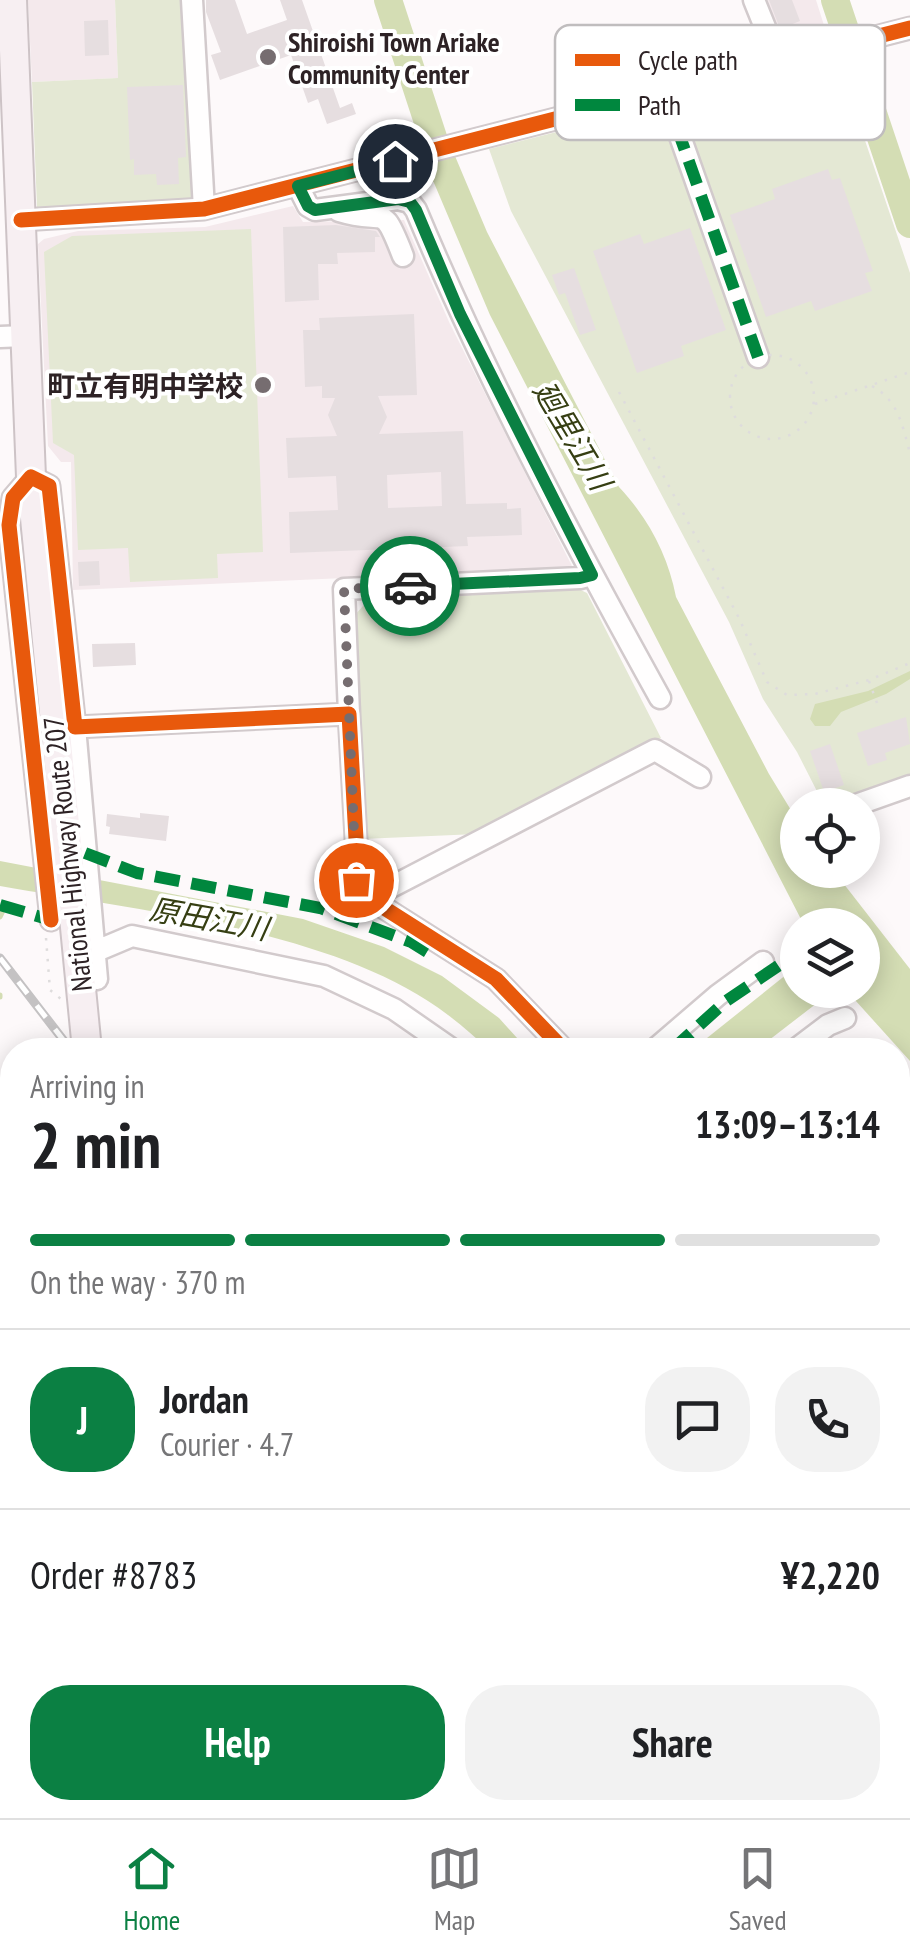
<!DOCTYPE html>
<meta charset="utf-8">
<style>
body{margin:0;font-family:"PT Sans Narrow","Noto Sans JP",sans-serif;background:#f2f2f2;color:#202124;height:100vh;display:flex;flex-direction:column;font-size:38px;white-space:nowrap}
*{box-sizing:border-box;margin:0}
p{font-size:32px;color:#757577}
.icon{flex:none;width:55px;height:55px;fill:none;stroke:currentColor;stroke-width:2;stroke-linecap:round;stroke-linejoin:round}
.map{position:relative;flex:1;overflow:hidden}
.details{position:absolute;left:0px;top:1038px;width:910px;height:782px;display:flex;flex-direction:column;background:#fff;border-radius:40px 40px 0 0;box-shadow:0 5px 25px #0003}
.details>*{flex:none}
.buttons{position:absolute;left:780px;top:788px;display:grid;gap:20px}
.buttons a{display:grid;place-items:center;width:100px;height:100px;border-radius:50%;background:#fff;box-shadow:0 5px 25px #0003;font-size:50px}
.pin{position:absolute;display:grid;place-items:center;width:85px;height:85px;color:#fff;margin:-42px;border:5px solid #fff;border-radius:50%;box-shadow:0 2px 10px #0007}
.courier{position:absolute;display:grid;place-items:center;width:100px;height:100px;margin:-50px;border:8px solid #0b8043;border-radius:50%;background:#fff;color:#222;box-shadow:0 2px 12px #0007}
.head em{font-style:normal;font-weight:700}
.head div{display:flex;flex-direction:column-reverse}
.head{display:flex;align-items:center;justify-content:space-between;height:170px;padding:0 30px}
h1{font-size:65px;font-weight:700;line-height:75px}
.bar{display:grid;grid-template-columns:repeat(4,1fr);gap:15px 10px;align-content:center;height:120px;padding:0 30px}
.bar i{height:12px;border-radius:8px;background:#e0e0e0}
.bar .active{background:#0b8043}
.bar p{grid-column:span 4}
.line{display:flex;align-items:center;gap:25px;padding:0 30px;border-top:2px solid #e0e0e0}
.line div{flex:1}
.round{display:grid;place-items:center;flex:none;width:105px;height:105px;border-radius:40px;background:#f2f2f2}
.action{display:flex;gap:20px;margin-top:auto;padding:20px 30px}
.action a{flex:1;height:115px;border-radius:40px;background:#0b8043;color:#fff;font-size:40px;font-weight:700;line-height:115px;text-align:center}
.action a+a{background:#f2f2f2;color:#202124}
.tab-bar{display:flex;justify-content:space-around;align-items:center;height:140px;border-top:2px solid #e0e0e0;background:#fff;font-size:28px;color:#757577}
.tab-bar a{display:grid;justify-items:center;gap:5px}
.tab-bar .active{color:#0b8043}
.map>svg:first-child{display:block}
.built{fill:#f4e9ec}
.green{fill:#e4e8d4}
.water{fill:#d4ddb4}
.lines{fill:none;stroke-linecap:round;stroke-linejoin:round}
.stream{stroke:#d4ddb4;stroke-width:5}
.river{stroke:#d4ddb4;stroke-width:28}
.building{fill:#e6dee0;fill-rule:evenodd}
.minor-casing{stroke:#d2cacc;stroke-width:25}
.major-casing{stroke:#cdc3c6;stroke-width:30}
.highway-casing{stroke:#cdc3c6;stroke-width:32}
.path{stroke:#dedcdc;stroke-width:2.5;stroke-dasharray:2.5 8;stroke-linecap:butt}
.minor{stroke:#fffefe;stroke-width:20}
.major{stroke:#faf6f7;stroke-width:25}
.highway{stroke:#f7eff2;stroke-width:28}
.rail-casing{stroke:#c4c2c3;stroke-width:9}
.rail{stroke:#fff;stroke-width:5;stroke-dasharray:15;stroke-linecap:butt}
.quiet{stroke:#00873e;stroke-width:12;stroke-dasharray:25 12;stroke-linecap:butt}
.cycleway-casing{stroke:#fff;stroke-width:21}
.cycleway{stroke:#e8590c;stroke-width:15}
.done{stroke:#766d70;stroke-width:10;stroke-dasharray:0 18}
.route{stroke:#0b8043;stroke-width:12}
.poi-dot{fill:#766d70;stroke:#fff;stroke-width:4}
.labels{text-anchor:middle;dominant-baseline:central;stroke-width:8;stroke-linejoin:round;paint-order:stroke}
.poi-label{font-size:28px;font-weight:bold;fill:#2d2225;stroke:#fff;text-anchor:start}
.street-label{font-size:28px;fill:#2d2225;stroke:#fff}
.water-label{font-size:30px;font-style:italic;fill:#363f13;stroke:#fff}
.key{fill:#fff;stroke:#c0bdbe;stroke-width:2.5}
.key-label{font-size:28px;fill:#2d2225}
</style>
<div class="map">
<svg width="910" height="1818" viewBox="0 0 910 1818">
<rect width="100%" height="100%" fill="#fdf9fa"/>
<path class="built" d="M28,0H115L118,78L32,82Z
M762,0H816L828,38L782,51Z
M293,206L303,222L404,220L450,324L573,568L73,590L71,462H61L48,446L38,244L44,239L78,231L205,227Z
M12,1172V1356L0,1358V1174Z"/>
<path class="green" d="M115,0H185L193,200L37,207L32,82L118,78Z
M838,61L910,273V777L824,805L797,752L763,699L729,622L511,211L489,149Z
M251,229L263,552L217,554L218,578L130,582L128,548L78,550L74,455L53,443L44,252L72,236Z
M572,586L587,593L661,738L477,834L362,839L353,617L373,595Z"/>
<path class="water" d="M455,156L487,232L619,487C648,518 668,555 676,597L769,774L797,820L798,870H833L910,969V1061L846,990H862V925H804L490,315L426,164Z
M910,671V679L886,694L841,712L830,726H815L810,719L815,704L868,691Z
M0,861L303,919L384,947L442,976L499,1018L528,1050H489C476,1038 463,1026 448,1015C337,930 136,910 0,886Z
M797,966L798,990H834L756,1050H692Z"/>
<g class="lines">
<path class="stream" d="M389,3L396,0
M0,917L2,913
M0,995V997
M0,1361L12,1358
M770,1808L780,1818
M282,1818L293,1808"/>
<path class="river" d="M388,0L445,174
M835,0L910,224
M0,1587L12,1579"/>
</g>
<path class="building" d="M206,0H235L247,34L287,20L280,0H302L340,108L352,103L356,114L327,124L318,99L308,103L291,55L220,80L211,55L221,52L206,12Z
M769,0H792L800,21L780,29Z
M108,20L109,55L85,56L84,21Z
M183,85L186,157L178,158L179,184L157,185L156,174L134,175V159L130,160L127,87Z
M828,169L832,180L840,178L873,271L865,273L872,291L815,311L811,301L766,317L730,215L775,199L772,189Z
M336,225L376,231L380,237H375V252L337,253L338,264H318L319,300L285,302L283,227Z
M690,228L726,330L681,346L684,356L637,373L593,251L640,234L644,244Z
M574,268L596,330L580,335L565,293L559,295L552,275Z
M414,314L417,395L378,396L387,417L379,434L463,431L466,504L507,503V509L521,508L522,535L467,537L468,546L290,553L289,512L338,510L336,476L288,478L286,438L337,436L328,415L335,398H322V386L305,387L303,330H320L319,318ZM441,472L442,506L388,508L387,475Z
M99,561L100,585L79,586L78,562Z
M135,643L136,665L93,667L92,644Z
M906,717L910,744L885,753L887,760L868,766L857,733Z
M830,744L844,785L824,792L810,751Z
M140,813L169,816L166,841L109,834L110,827L106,826L107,814L140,818Z"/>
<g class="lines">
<g class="minor-casing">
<path id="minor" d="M192,0L204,209
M754,0L779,62
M664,91L758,357
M298,186L308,206L315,210L398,199L410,202L416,210C486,378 572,539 660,698
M339,211C387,226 381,199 403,256
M21,220L204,209L910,28
M0,337L25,336
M349,714L344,589L580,578L592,575
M75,727L97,979
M856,805L910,786
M370,898L655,750L700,777
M51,920L9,525L13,498L31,477L49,486L75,727L349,714L359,892L496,979L564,1050
M94,952L132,936L324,976L394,1009L453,1050
M654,1050L718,995L763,962
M795,1050L828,1025L845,1018
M0,1170L12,1167
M0,1373L12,1370
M898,1499L910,1487
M898,1505L910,1519
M100,1818L111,1808
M264,1818L275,1808"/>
</g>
<g class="major-casing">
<path id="major" d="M0,1809L12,1797"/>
</g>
<g class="highway-casing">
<path id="highway" d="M12,0L31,477L87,1050
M575,1808L585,1818"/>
</g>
<path class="path" d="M730 397a42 42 0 1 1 84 0a42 42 0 1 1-84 0Z
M872,386C899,401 902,425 910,453
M619,392L739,618L767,682L787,695L815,694L869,680L910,663
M815,404L910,372
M869,681L877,703
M46,938L50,990L61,999"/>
<use href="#minor" class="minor"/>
<use href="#major" class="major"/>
<use href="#highway" class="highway"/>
<g class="rail-casing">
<path id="rail" d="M0,958L71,1050
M800,1808L810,1818"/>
</g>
<use href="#rail" class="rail"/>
<path class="quiet" d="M664,91L758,357
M85,853L137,873L320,908L411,942L429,953
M0,905L51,920
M672,1050L726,1001L796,954"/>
<g class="cycleway-casing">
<path id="cycleway" d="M21,220L204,209L910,28
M51,920L9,525L13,498L31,477L49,486L75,727L349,714L359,892L496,979L564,1050"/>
</g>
<use href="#cycleway" class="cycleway"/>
</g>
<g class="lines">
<path class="done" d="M356,880L344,589L410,586"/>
<path class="route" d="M395,161L298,186L308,206L315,210L398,199L410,202L416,210L460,314L592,575L580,578L410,586"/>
</g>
<g class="poi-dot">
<circle cx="268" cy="57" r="10"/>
<circle cx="263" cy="385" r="10"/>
</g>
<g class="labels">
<g class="poi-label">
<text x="288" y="41">Shiroishi Town Ariake<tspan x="288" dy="32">Community Center</tspan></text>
<text x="243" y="385" text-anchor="end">町立有明中学校</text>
</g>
<g class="street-label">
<text transform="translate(67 854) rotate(-96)">National Highway Route 207</text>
</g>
<g class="water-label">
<text transform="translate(573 435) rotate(59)">廻里江川</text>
<text transform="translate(209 918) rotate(10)">原田江川</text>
</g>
</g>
<rect x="555" y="25" width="330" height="115" rx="15" class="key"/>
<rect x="575" y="54" width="45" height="12" fill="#e8590c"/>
<rect x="575" y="99" width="45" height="12" fill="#00873e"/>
<g class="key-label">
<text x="638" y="70">Cycle path</text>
<text x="638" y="115">Path</text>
</g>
</svg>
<div class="buttons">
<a><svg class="icon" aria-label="locate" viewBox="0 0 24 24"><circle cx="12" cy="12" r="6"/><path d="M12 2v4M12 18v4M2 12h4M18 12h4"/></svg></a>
<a><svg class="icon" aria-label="layers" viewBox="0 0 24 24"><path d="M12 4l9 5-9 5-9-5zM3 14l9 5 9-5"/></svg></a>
</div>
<div class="pin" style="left:356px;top:880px;background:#ea580c"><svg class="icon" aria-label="bag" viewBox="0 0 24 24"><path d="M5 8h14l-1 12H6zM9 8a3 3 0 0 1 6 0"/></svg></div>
<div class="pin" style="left:395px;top:161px;background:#1f2937"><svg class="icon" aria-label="home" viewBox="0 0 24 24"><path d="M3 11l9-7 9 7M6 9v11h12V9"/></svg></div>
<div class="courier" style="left:410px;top:586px"><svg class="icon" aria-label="car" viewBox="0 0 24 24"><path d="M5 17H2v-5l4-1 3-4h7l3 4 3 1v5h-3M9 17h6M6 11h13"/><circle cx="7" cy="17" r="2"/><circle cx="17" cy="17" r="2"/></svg></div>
<section class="details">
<div class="head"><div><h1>2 min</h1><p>Arriving in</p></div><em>13:09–13:14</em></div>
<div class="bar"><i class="active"></i><i class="active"></i><i class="active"></i><i></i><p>On the way · 370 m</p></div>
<div class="line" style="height:180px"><b class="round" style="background:#0b8043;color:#fff">J</b><div><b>Jordan</b><p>Courier · 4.7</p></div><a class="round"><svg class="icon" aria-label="chat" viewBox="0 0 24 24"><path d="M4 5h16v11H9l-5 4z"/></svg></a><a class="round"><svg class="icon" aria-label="phone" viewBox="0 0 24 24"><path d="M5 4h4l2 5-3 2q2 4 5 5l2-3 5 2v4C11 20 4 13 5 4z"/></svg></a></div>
<div class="line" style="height:130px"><div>Order #8783</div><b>¥2,220</b></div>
<div class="action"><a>Help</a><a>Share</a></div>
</section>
</div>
<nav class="tab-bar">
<a class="active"><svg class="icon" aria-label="home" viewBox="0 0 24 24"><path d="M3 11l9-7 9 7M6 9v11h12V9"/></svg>Home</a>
<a><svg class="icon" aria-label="map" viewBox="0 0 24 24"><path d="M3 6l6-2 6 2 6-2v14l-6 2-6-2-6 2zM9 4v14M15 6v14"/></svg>Map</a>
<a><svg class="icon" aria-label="saved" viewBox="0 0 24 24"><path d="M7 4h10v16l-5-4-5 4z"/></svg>Saved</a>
</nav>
